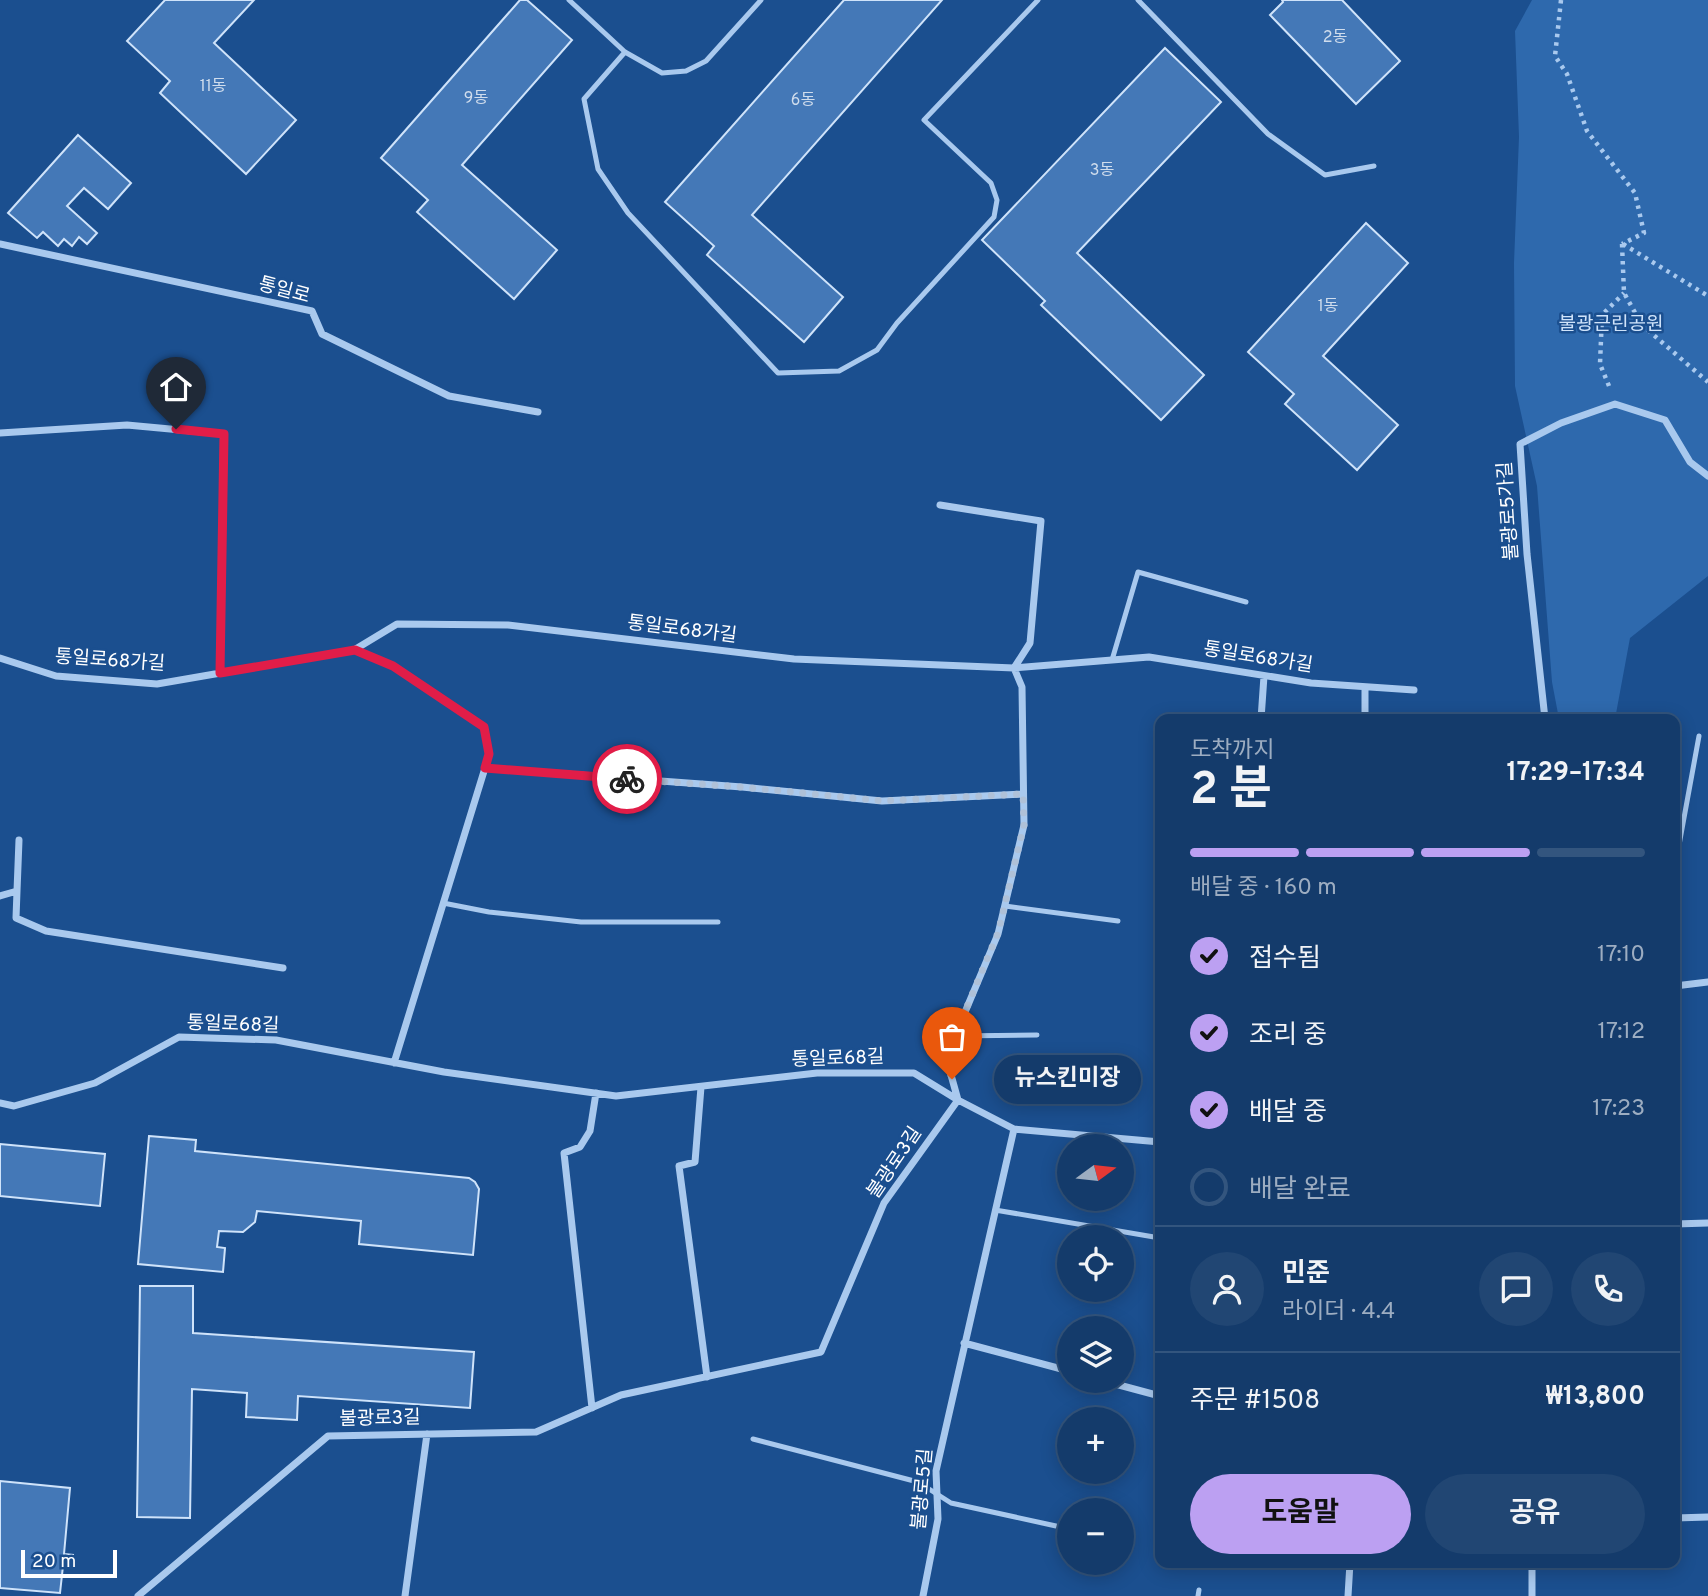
<!DOCTYPE html>
<html lang="ko">
<meta charset="utf-8">
<style>
body{margin:0;font-family:Overpass,"Noto Sans KR",sans-serif;background:#214673;color:#f1f3f6;height:100vh;display:flex;flex-direction:column;font-size:26px;white-space:nowrap}
*{box-sizing:border-box;margin:0}
p{font-size:23px;color:#9dadc1}
.icon{flex:none;width:38px;height:38px;fill:none;stroke:currentColor;stroke-width:2;stroke-linecap:round;stroke-linejoin:round}
.map{position:relative;flex:1;overflow:hidden}
.sheet{position:absolute;left:1155px;top:714px;width:525px;height:854px;display:flex;flex-direction:column;background:#143b6b;border-radius:14px;box-shadow:0 4px 18px #0003,0 0 0 2px #33557e}
.sheet>*{flex:none}
.needle{width:46px;rotate:75deg}
.buttons{position:absolute;left:1057px;top:1134px;display:grid;gap:14px}
.buttons a{display:grid;place-items:center;width:77px;height:77px;border-radius:50%;background:#143b6b;box-shadow:0 4px 18px #0003,0 0 0 2px #33557e;font-size:35px}
.scale{position:absolute;left:21px;bottom:18px;width:96px;box-sizing:border-box;padding-left:7px;border:4px solid #fff;border-top:0;font-size:19px;line-height:24px;white-space:nowrap;color:#fff;-webkit-text-stroke:5px #1b4f8f;paint-order:stroke}
.pin{position:absolute;display:grid;place-items:center;width:60px;height:60px;color:#fff;margin:-72px -30px;border-radius:50% 50% 50% 0;rotate:-45deg;box-shadow:0 0 7px #0007}
.pin .icon{rotate:45deg}
.courier{position:absolute;display:grid;place-items:center;width:70px;height:70px;margin:-35px;border:5px solid #e11d48;border-radius:50%;background:#fff;color:#222;box-shadow:0 2px 9px #0007}
.bubble{position:absolute;height:49px;border-radius:24px;background:#143b6b;box-shadow:0 4px 18px #0003,0 0 0 2px #33557e;font-size:23px;font-weight:700;line-height:49px;text-align:center}
.headline em{font-style:normal;font-weight:700}
.headline div{display:flex;flex-direction:column-reverse}
.headline{display:flex;align-items:center;justify-content:space-between;height:119px;padding:0 35px}
h1{font-size:46px;font-weight:700;line-height:52px}
.bar{display:grid;grid-template-columns:repeat(4,1fr);gap:10px 7px;align-content:center;height:84px;padding:0 35px}
.bar i{height:9px;border-radius:5px;background:#33557e}
.bar .selected{background:#bca0f2}
.bar p{grid-column:span 4}
.line{display:flex;align-items:center;gap:18px;padding:0 35px;border-top:2px solid #33557e}
.line div{flex:1}
.round{display:grid;place-items:center;flex:none;width:74px;height:74px;border-radius:37px;background:#214673}
ol{padding:0 35px;list-style:none}
li{display:flex;align-items:center;gap:21px;height:77px}
li p{margin-inline-start:auto}
li .icon{padding:7px;border-radius:50%;background:#bca0f2;color:#111;stroke-width:4}
li:last-child{color:#9dadc1}
li i{width:38px;height:38px;border:4px solid #33557e;border-radius:50%}
.cta{display:flex;gap:14px;margin-top:auto;padding:14px 35px}
.cta a{flex:1;height:80px;border-radius:42px;background:#bca0f2;color:#111;font-size:28px;font-weight:700;line-height:80px;text-align:center}
.cta a+a{background:#214673;color:#f1f3f6}
.map>svg:first-child{display:block}
.green{fill:#2e69ad}
.building{fill:#4478b7;stroke:#cfe3fa;stroke-width:2}
.lines{fill:none;stroke-linecap:round;stroke-linejoin:round}
.path{stroke:#a9c9ee;stroke-width:4.5;stroke-dasharray:3.5 5;stroke-linecap:butt}
.service{stroke:#a9c9ee;stroke-width:5}
.minor{stroke:#a9c9ee;stroke-width:7}
.done{stroke:#afc1d8;stroke-width:7;stroke-dasharray:0 12.6}
.route{stroke:#e11d48;stroke-width:9}
.labels{text-anchor:middle;dominant-baseline:central;stroke-width:5;stroke-linejoin:round;paint-order:stroke}
.number-label{font-size:16px;fill:#d0dded}
.street-label{font-size:19px;fill:#fff;stroke:#1b4f8f}
.park-label{font-size:19px;fill:#cfe3fa;stroke:#1b4f8f}
</style>
<div class="map">
<svg width="1708" height="1596" viewBox="0 0 1708 1596">
<rect width="100%" height="100%" fill="#1b4f8f"/>
<path class="green" d="M1532,0H1708V576L1630,638L1615,719H1559L1552,682L1537,486L1515,386L1514,263L1519,137L1515,31Z"/>
<path class="building" d="M165,0H254L214,43L296,120L246,174L160,93L170,81L127,41Z
M520,0H527L572,40L462,165L557,250L514,299L417,212L428,200L381,158Z
M844,0H942L752,215L843,297L804,342L707,255L714,246L665,202Z
M1282,0H1342L1400,61L1356,104L1270,15L1283,2Z
M1165,48L1221,102L1077,253L1204,375L1161,420L1041,305L1045,301L982,240Z
M78,135L131,183L108,209L84,188L67,206L97,233L87,244L79,237L72,246L64,239L58,246L43,232L37,238L8,213Z
M1366,223L1408,263L1323,356L1398,425L1357,470L1285,404L1294,394L1248,352Z
M149,1136L196,1140L195,1151L469,1178L475,1182L479,1189L473,1255L359,1244L361,1221L257,1211L255,1222L243,1232L219,1231L217,1247L225,1248L223,1272L138,1264Z
M0,1144L105,1154L100,1206L0,1196Z
M140,1286H193V1333L474,1352L470,1408L298,1396L297,1420L246,1417L247,1393L192,1389L190,1518L137,1517Z
M0,1481L70,1488L64,1554L73,1555L72,1567L63,1566L60,1593L0,1588Z"/>
<g class="lines">
<path class="path" d="M1561,0L1555,56L1567,74L1587,131L1635,193L1644,233L1622,244
M1622,244L1624,293L1642,325L1708,382
M1623,244L1708,296
M1609,386L1600,364L1602,315L1624,293"/>
<path class="service" d="M569,0L625,52L662,73L686,71L706,61L761,0
M1138,0L1268,134L1325,175L1374,166
M625,52L584,99L598,169L628,213L778,373L839,371L877,350L897,323L994,217L997,200L991,183L924,120L1038,0
M1112,660L1138,572L1246,602
M1675,867L1699,736
M443,903L489,912L581,922H718
M1005,906L1118,921
M955,1036L1037,1035
M995,1210L1160,1238
M753,1439L918,1482L951,1503L1056,1526
M1198,1596L1199,1590"/>
<path class="minor" d="M0,244L312,311L322,334L449,396L538,412
M0,433L127,425L224,434L220,673
M940,505L1041,521L1030,643L1014,668L1022,687L1024,825L998,934L946,1057L958,1100
M354,650L393,666L484,727L489,754L485,768L742,787L882,801L1023,794
M0,658L56,676L157,684L354,650L397,624L508,625L794,659L1014,668L1149,657L1311,683L1414,690
M1365,687V719
M1261,719L1264,676
M1545,719L1527,554L1520,444L1561,423L1615,404L1665,420L1690,462L1708,476
M17,891L19,840
M0,896L17,891L16,918L46,931L283,968
M1675,986L1708,982
M394,1063L485,768
M701,1087L695,1162L679,1166L707,1377
M0,1103L14,1106L95,1083L179,1037L276,1040L444,1072L616,1096L817,1073H914L958,1100
M1675,1224L1708,1223
M964,1343L1069,1371
M1104,1381L1160,1396
M592,1408L564,1153L580,1147L590,1131L596,1093
M1675,1518L1708,1517
M1532,1563V1596
M138,1596L328,1436L536,1432L621,1395L821,1352L884,1203L958,1100L1014,1129L1160,1142
M405,1596L427,1434
M923,1596L938,1519L936,1471L1014,1129
M1348,1596L1350,1563"/>
</g>
<g class="lines">
<path class="done" d="M627,779L741,787L883,801L1023,794L1024,825L998,933L946,1057L952,1079"/>
<path class="route" d="M176,429L224,434L220,673L355,650L393,666L484,727L489,754L485,768L627,779"/>
</g>
<g class="labels">
<g class="number-label">
<text x="1335" y="38">2동</text>
<text x="213" y="87">11동</text>
<text x="476" y="99">9동</text>
<text x="803" y="101">6동</text>
<text x="1102" y="171">3동</text>
<text x="1328" y="307">1동</text>
</g>
<g class="street-label">
<text transform="translate(284 291) rotate(15)">통일로</text>
<text transform="translate(1509 511) rotate(-94)">불광로5가길</text>
<text transform="translate(682 630) rotate(7)">통일로68가길</text>
<text transform="translate(1258 658) rotate(9)">통일로68가길</text>
<text transform="translate(110 661) rotate(4)">통일로68가길</text>
<text transform="translate(233 1025) rotate(2)">통일로68길</text>
<text transform="translate(838 1059) rotate(-2)">통일로68길</text>
<text transform="translate(895 1163) rotate(-56)">불광로3길</text>
<text transform="translate(380 1419) rotate(-1)">불광로3길</text>
<text transform="translate(923 1489) rotate(-85)">불광로5길</text>
</g>
<g class="park-label">
<text x="1611" y="325">불광근린공원</text>
</g>
</g>
</svg>
<div class="buttons">
<a><svg class="needle" viewBox="-14 -14 28 28"><path d="M0-13l5 13h-10z" fill="#e53935"/><path d="M0 13l5-13h-10z" fill="#9dadc1"/></svg></a>
<a><svg class="icon" aria-label="locate" viewBox="0 0 24 24"><circle cx="12" cy="12" r="6"/><path d="M12 2v4M12 18v4M2 12h4M18 12h4"/></svg></a>
<a><svg class="icon" aria-label="layers" viewBox="0 0 24 24"><path d="M12 4l9 5-9 5-9-5zM3 14l9 5 9-5"/></svg></a>
<a>+</a>
<a>−</a>
</div>
<div class="scale">20 m</div>
<div class="pin" style="left:952px;top:1079px;background:#ea580c"><svg class="icon" aria-label="bag" viewBox="0 0 24 24"><path d="M5 8h14l-1 12H6zM9 8a3 3 0 0 1 6 0"/></svg></div>
<div class="pin" style="left:176px;top:429px;background:#1f2937"><svg class="icon" aria-label="home" viewBox="0 0 24 24"><path d="M3 11l9-7 9 7M6 9v11h12V9"/></svg></div>
<div class="courier" style="left:627px;top:779px"><svg class="icon" aria-label="bike" viewBox="0 0 24 24"><circle cx="6" cy="16" r="4"/><circle cx="18" cy="16" r="4"/><path d="M6 16l4-8h5l3 8M10 8l3 8H6M13 5h3"/></svg></div>
<div class="bubble" style="left:994px;top:1055px;width:147px">뉴스킨미장</div>
<section class="sheet">
<div class="headline"><div><h1>2 분</h1><p>도착까지</p></div><em>17:29–17:34</em></div>
<div class="bar"><i class="selected"></i><i class="selected"></i><i class="selected"></i><i></i><p>배달 중 · 160 m</p></div>
<ol>
<li><svg class="icon" aria-label="check" viewBox="0 0 24 24"><path d="M5 12l5 5 9-10"/></svg>접수됨<p>17:10</p></li>
<li><svg class="icon" aria-label="check" viewBox="0 0 24 24"><path d="M5 12l5 5 9-10"/></svg>조리 중<p>17:12</p></li>
<li><svg class="icon" aria-label="check" viewBox="0 0 24 24"><path d="M5 12l5 5 9-10"/></svg>배달 중<p>17:23</p></li>
<li><i></i>배달 완료</li>
</ol>
<div class="line" style="height:126px"><a class="round"><svg class="icon" aria-label="person" viewBox="0 0 24 24"><circle cx="12" cy="8" r="4"/><path d="M4 21q1-7 8-7t8 7"/></svg></a><div><b>민준</b><p>라이더 · 4.4</p></div><a class="round"><svg class="icon" aria-label="chat" viewBox="0 0 24 24"><path d="M4 5h16v11H9l-5 4z"/></svg></a><a class="round"><svg class="icon" aria-label="phone" viewBox="0 0 24 24"><path d="M5 4h4l2 5-3 2q2 4 5 5l2-3 5 2v4C11 20 4 13 5 4z"/></svg></a></div>
<div class="line" style="height:91px"><div>주문 #1508</div><b>₩13,800</b></div>
<div class="cta"><a>도움말</a><a>공유</a></div>
</section>
</div>
